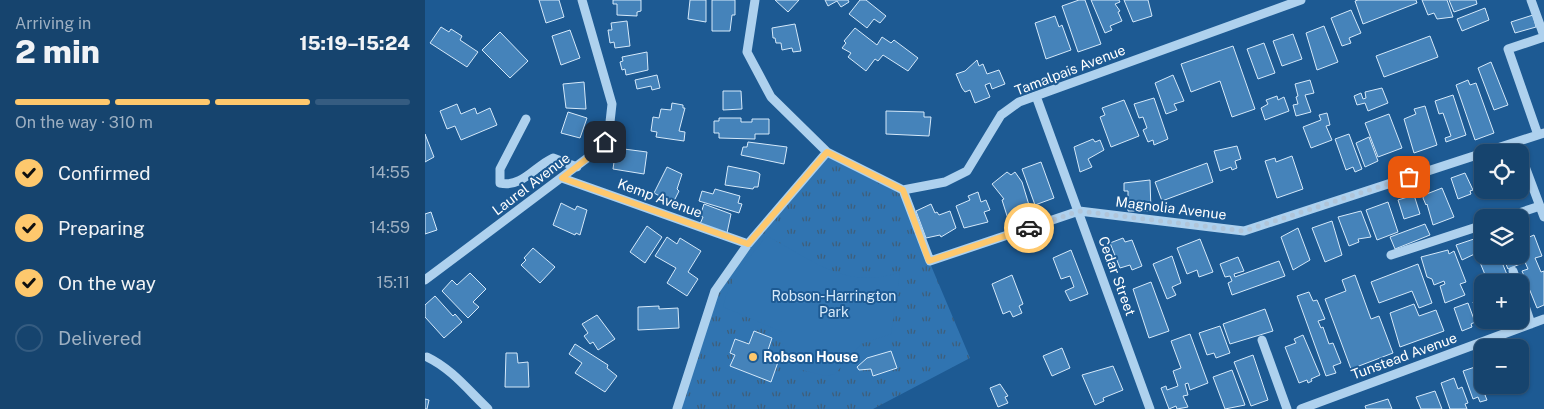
<!DOCTYPE html>
<meta charset="utf-8">
<style>
body{margin:0;font-family:"Public Sans",sans-serif;background:#234e76;color:#f1f3f6;height:100vh;display:flex;flex-direction:column;font-size:19px;white-space:nowrap}
*{box-sizing:border-box;margin:0}
p{font-size:16px;color:#9eb0c2}
.icon{flex:none;width:28px;height:28px;fill:none;stroke:currentColor;stroke-width:2;stroke-linecap:round;stroke-linejoin:round}
.map{position:relative;flex:1;overflow:hidden}
.details{display:flex;flex-direction:column;background:#16446e;width:425px}
.details>*{flex:none}
.tools{position:absolute;left:1049px;top:144px;display:grid;gap:10px}
.tools a{display:grid;place-items:center;width:55px;height:55px;border-radius:10px;background:#16446e;box-shadow:0 1px 4px #0004,0 0 0 1px #355c81;font-size:25px}
.pin{position:absolute;display:grid;place-items:center;width:42px;height:42px;color:#fff;margin:-21px;border-radius:10px;box-shadow:0 2px 8px #0006}
.courier{position:absolute;display:grid;place-items:center;width:50px;height:50px;margin:-25px;border:4px solid #fec86d;border-radius:50%;background:#fff;color:#222;box-shadow:0 1px 6px #0007}
.summary em{font-style:normal;font-weight:800}
.summary div{display:flex;flex-direction:column-reverse}
.summary{display:flex;align-items:center;justify-content:space-between;height:85px;padding:0 15px}
h1{font-size:32px;font-weight:800;line-height:38px}
.bar{display:grid;grid-template-columns:repeat(4,1fr);gap:8px 5px;align-content:center;height:60px;padding:0 15px}
.bar i{height:6px;border-radius:4px;background:#355c81}
.bar .current{background:#fec86d}
.bar p{grid-column:span 4}
ol{padding:0 15px;list-style:none}
li{display:flex;align-items:center;gap:15px;height:55px}
li p{margin-inline-start:auto}
li .icon{padding:5px;border-radius:50%;background:#fec86d;color:#111;stroke-width:4}
li:last-child{color:#9eb0c2}
li i{width:28px;height:28px;border:2px solid #355c81;border-radius:50%}
main{display:flex;flex:1;min-height:0}
.map>svg:first-child{display:block}
.park{fill:url(#park-tufts)}
.garden{fill:#3074b1}
.building{fill:#4583ba;stroke:#d5e9fa}
.lines{fill:none;stroke-linecap:round;stroke-linejoin:round}
.minor{stroke:#aed1ee;stroke-width:9}
.done{stroke:#b0c5d9;stroke-width:5;stroke-dasharray:0 9}
.route{stroke:#fec86d;stroke-width:6}
.poi-dot{fill:#fec86d;stroke:#1d5a93;stroke-width:2}
.labels{text-anchor:middle;dominant-baseline:central;stroke-width:4;stroke-linejoin:round;paint-order:stroke}
.street-label{font-size:14px;fill:#fff;stroke:#1d5a93}
.park-label{font-size:14px;fill:#d5e9fa;stroke:#1d5a93}
.poi-label{font-size:14px;font-weight:bold;fill:#fff;stroke:#1d5a93;text-anchor:start}
</style>
<main>
<section class="details">
<div class="summary"><div><h1>2 min</h1><p>Arriving in</p></div><em>15:19–15:24</em></div>
<div class="bar"><i class="current"></i><i class="current"></i><i class="current"></i><i></i><p>On the way · 310 m</p></div>
<ol>
<li><svg class="icon" aria-label="check" viewBox="0 0 24 24"><path d="M5 12l5 5 9-10"/></svg>Confirmed<p>14:55</p></li>
<li><svg class="icon" aria-label="check" viewBox="0 0 24 24"><path d="M5 12l5 5 9-10"/></svg>Preparing<p>14:59</p></li>
<li><svg class="icon" aria-label="check" viewBox="0 0 24 24"><path d="M5 12l5 5 9-10"/></svg>On the way<p>15:11</p></li>
<li><i></i>Delivered</li>
</ol>
</section>
<div class="map">
<svg width="1119" height="409" viewBox="0 0 1119 409">
<defs>
<pattern id="park-tufts" width="24" height="20" patternUnits="userSpaceOnUse" patternTransform="scale(1.25)"><rect width="24" height="20" fill="#3074b1"/><path d="M3 7l-1-3M5 7V3M7 7l1-3M15 17l-1-3M17 17v-4M19 17l1-3" fill="none" stroke="#3f5e79"/></pattern>
</defs>
<rect width="100%" height="100%" fill="#1d5a93"/>
<path class="park" d="M402,152L478,190L499,249L545,358L448,409H252L290,291Z"/>
<path class="garden" d="M342,236C387,260 422,291 475,272L466,334L436,344L410,374L401,376L377,370L363,357L357,343V332L298,307C304,280 325,256 342,236Z"/>
<path class="building" d="M114,0H134L139,17L121,23Z
M188,0H216V11L212,12V16L192,15V4H188Z
M265,0H281V22L263,19Z
M287,0H310V15H307L305,31H287Z
M350,0H374L363,12Z
M400,0H423L424,2L416,7L412,1L403,6Z
M435,0H441L461,16L455,23L449,19L442,28L424,14Z
M654,0H660L676,44L653,52L637,6Z
M666,0H694L695,2L690,4L695,11L693,12L697,21L685,26L687,30L680,33Z
M699,0H723L727,16L708,22Z
M933,0H991L992,3L938,24L930,1Z
M997,0H1022L1028,17L1012,19L1009,13L1003,15Z
M1024,0H1051L1052,4L1029,12Z
M1060,8L1064,20L1037,31L1032,19Z
M926,10L936,33L924,38L926,43L917,46L906,18Z
M1108,15L1111,27L1090,33L1086,22Z
M630,16L634,27L637,25L646,50L621,59L610,23Z
M202,21L205,46L190,48L189,42L185,43L183,30H187L186,23Z
M370,24L376,51L368,52L367,48L357,50L356,43H351L350,38H348L347,28Z
M899,26L913,62L892,70L881,33Z
M16,27L24,32L26,29L37,36L35,40L53,52L42,67L5,43Z
M430,28L452,45L457,37L466,43L469,40L493,58L483,71L458,55L453,61L450,59L441,71L423,57L426,53L417,48L421,43L419,41Z
M145,30L155,58L136,65L127,36Z
M75,32L103,61L85,78L57,50Z
M868,34L877,59L857,66L848,41Z
M1005,36L1013,57L959,77L951,56Z
M839,43L850,73L833,79L822,49Z
M808,46L830,109L807,117L795,81L766,92L756,64Z
M222,52L223,70L201,75L200,69L197,70L195,62L198,61L197,57Z
M552,60L554,66L558,64L562,74L574,70L580,84L567,89L565,83L560,85L565,97L550,103L545,90L540,92L537,88L531,74L540,71Z
M1066,62L1083,105L1069,110L1053,68Z
M232,75L235,88L227,90L226,86L212,89L210,80Z
M748,75L759,101L749,104L752,110L741,114L730,83Z
M885,80L889,93L880,95L886,112L871,116L868,105L873,104L871,97L873,96L870,84Z
M1043,80L1045,85L1051,83L1069,133L1050,140L1031,85Z
M159,82L161,109L141,108L138,84Z
M957,88L963,103L943,111L940,103L932,105L929,96L936,93L938,99L941,98L940,92Z
M298,91H316L317,109L298,110Z
M1028,95L1041,135L1021,142L1020,138L1026,136L1018,113L1014,114L1010,101Z
M852,96L853,100L859,97L864,111L840,120L836,108L843,104L841,100Z
M729,98L743,139L729,145L728,140L723,142L718,130L722,128L718,117L714,118L709,104Z
M699,100L714,136L686,147L675,117L680,115L677,108Z
M247,103L258,105V108H260L254,131L260,132L259,141L231,137L232,132L226,131L228,117L234,118L236,109L246,110Z
M32,104L36,114L50,108L52,114L65,108L72,125L36,140L30,126L22,129L15,111Z
M1000,106L1012,145L989,153L979,119L991,114L989,109Z
M461,111L499,112V117H506L504,136L461,134Z
M143,112L162,118L155,138L136,133Z
M902,113L905,125L901,126L907,140L886,148L878,127L896,120L894,115Z
M964,114L977,148L953,157L940,123Z
M294,118H316V122H327V119H344V134H330V139L294,138V133H289V121H294Z
M0,134L9,157L0,162Z
M924,134L937,169L930,172L928,167L921,170L910,139Z
M944,137L953,161L940,167L931,143Z
M668,139L670,142L675,140L679,150L663,159L667,167L655,172L649,147Z
M323,142L362,147L359,164L316,155L318,147H322Z
M812,146L816,159L810,161L812,168L807,170L806,167L795,171L789,151Z
M191,148L222,152L219,174L188,169Z
M867,156L878,189L852,198L840,161L850,158L851,162Z
M616,162L629,198L610,205L597,169Z
M782,163L788,182L737,201L730,182Z
M303,166L332,172L335,174L333,187H329L328,189L300,185Z
M242,167L257,174L252,189L254,191L248,203L229,193Z
M582,172L586,175L590,172L597,182L604,205L592,209L595,219L584,222L577,200L579,199L567,184Z
M1040,173L1048,190L1045,191L1046,194L1033,199L1026,178Z
M725,180L726,211H703V191H699V183Z
M1017,188L1029,217L1008,225L1002,204L1001,205L998,198L999,195Z
M290,189L315,196L313,203L317,204L314,213L274,201L277,191L288,194Z
M1062,190H1079L1076,191L1077,193L1065,198Z
M553,192L556,202L561,200L565,210L559,212L563,222L539,228L531,206L545,200L543,196Z
M989,195L995,214L979,219L973,200Z
M963,202L973,232L952,240L941,210Z
M136,203L150,210L152,206L162,210L155,235L151,233L150,235L128,225Z
M279,204L306,214L302,233L275,224L278,217L275,216Z
M506,204L510,213L512,212L514,215L525,211L531,228L516,237L515,235L501,238L491,211Z
M936,211L946,237L933,239L934,242L924,246L913,217Z
M6,212L12,230L0,234V214Z
M907,221L917,255L900,262L887,228Z
M1000,224L1005,235L970,249L965,237Z
M222,226L237,237L220,263L205,252Z
M873,228L885,260L868,270L856,237Z
M1109,235L1117,256L1110,258L1116,272L1119,271V305L1112,308L1097,271L1103,269L1100,262L1083,269L1077,255H1095V241Z
M1058,236V250L1037,260L1031,245Z
M242,237L252,244L255,238L276,251L263,272L273,279L262,296L242,283L251,268L230,256Z
M698,238L700,242L707,240L717,266L707,270L705,265L695,268L685,243Z
M775,239L788,272L774,277L772,270L762,274L752,248Z
M108,248L130,267L115,283L96,265L101,260L99,258Z
M646,250L663,294L645,301L640,291L649,287L645,276L636,279L628,258Z
M1023,250L1024,254L1029,251L1041,282L1035,284L1040,295L1020,303L1015,286L1020,284L1019,281L1009,285L1007,279L1002,277L996,257Z
M1066,255H1074L1085,282H1063L1054,260Z
M747,256L756,283L747,287L751,295L742,299L728,264Z
M813,257L819,271L809,274L810,277L854,261L860,276L807,295L803,283L807,281L805,276L800,277L795,264Z
M993,264L1007,303L994,308L987,291L954,303L946,282Z
M45,273L61,289L48,302L54,307L43,318L17,291L27,280L32,285Z
M587,275L598,304L594,306L597,313L588,317L585,311L578,314L567,284Z
M930,275L946,319L954,316L968,353L926,369L900,299L921,291L917,280Z
M726,282L744,331L724,338L708,289Z
M884,292L888,301L892,300L900,319L893,321L896,328L898,327L904,344L908,343L916,363L908,366L911,373L901,376L872,296Z
M10,296L28,316L30,314L37,322L19,338L0,317V305Z
M1058,298V320L1055,321L1048,302Z
M1043,303L1050,322L1046,324L1047,327L1037,331L1029,308Z
M989,304L994,316L1011,310L1019,331L975,347L965,313Z
M234,306V309L253,308L254,328L213,330V307Z
M840,309L848,331L805,344L798,324Z
M172,315L190,339L173,350L168,342L165,344L159,336L163,333L157,324Z
M795,326L805,353L791,358L789,353L782,355L774,333Z
M329,331L347,338L342,353L348,355L346,360L353,362L346,382L305,366L310,355L305,353L310,339L324,344Z
M765,334L783,383L765,390L763,383L760,384L763,395L758,396L763,407L752,409L751,406L744,409L736,388L741,386L742,390L753,386L748,371L756,368L746,341Z
M878,335L895,375L886,379L887,381L883,383L882,380L874,383L860,347L871,343L869,339Z
M150,344L183,365L182,368L192,376L180,392L150,373L157,363L144,354Z
M637,348L645,368L627,376L618,356Z
M466,351L472,368L448,376L446,369L434,370L432,367L442,358Z
M81,353H92L93,363L103,362L104,387H80Z
M828,355L843,400L826,406L809,362Z
M1095,362L1101,379L1095,381Z
M688,366L698,390L678,398L679,401L670,405L657,375Z
M1050,367L1051,370L1058,367V385H1065L1068,392L1060,395L1062,400L1055,402L1053,397L1048,399L1038,371Z
M807,370L820,405L800,409L788,377Z
M1029,378L1033,389L1037,387L1043,403L1040,404L1042,409H1025L1016,383Z
M575,384L583,396L580,397L583,403L573,407L565,388Z
M1010,391L1017,409H996L991,397Z
M0,399L4,400L2,409H0Z
M963,399L967,409H941L940,406Z"/>
<g class="lines">
<path class="minor" d="M330,0L322,52L346,97L402,152L478,190L520,182L542,171L576,115L594,102L876,0
M1106,0L1119,36
M611,96L725,409
M101,119L75,169V183C97,188 110,166 128,158L152,167
M1113,135L1083,49L1119,37
M1060,152L1119,133
M1095,153L1119,217
M137,178L323,244
M478,190L505,261L654,211L819,231L1058,153
M1079,218L1115,206
M966,255L1058,225
M1088,271L1092,282
M0,280L173,150L184,131L187,104L157,0
M1095,291L1106,324
M837,340L862,409
M2,357C27,369 43,390 63,409
M252,409L290,291L323,244L402,152
M876,409L1119,319"/>
</g>
<g class="lines">
<path class="done" d="M604,228L654,211L819,231L984,177"/>
<path class="route" d="M180,142L173,150L137,178L323,244L402,152L478,190L504,261L604,228"/>
</g>
<circle class="poi-dot" cx="328" cy="357" r="5"/>
<g class="labels">
<g class="street-label">
<text transform="translate(645 70) rotate(-21)">Tamalpais Avenue</text>
<text transform="translate(106 184) rotate(-37)">Laurel Avenue</text>
<text transform="translate(235 198) rotate(20)">Kemp Avenue</text>
<text transform="translate(746 208) rotate(7)">Magnolia Avenue</text>
<text transform="translate(692 276) rotate(70)">Cedar Street</text>
<text transform="translate(979 356) rotate(-20)">Tunstead Avenue</text>
</g>
<g class="park-label">
<text x="409" y="296">Robson-Harrington<tspan x="409" dy="16">Park</tspan></text>
</g>
<g class="poi-label">
<text x="338" y="357">Robson House</text>
</g>
</g>
</svg>
<div class="tools">
<a><svg class="icon" aria-label="locate" viewBox="0 0 24 24"><circle cx="12" cy="12" r="6"/><path d="M12 2v4M12 18v4M2 12h4M18 12h4"/></svg></a>
<a><svg class="icon" aria-label="layers" viewBox="0 0 24 24"><path d="M12 4l9 5-9 5-9-5zM3 14l9 5 9-5"/></svg></a>
<a>+</a>
<a>−</a>
</div>
<div class="pin" style="left:984px;top:177px;background:#ea580c"><svg class="icon" aria-label="bag" viewBox="0 0 24 24"><path d="M5 8h14l-1 12H6zM9 8a3 3 0 0 1 6 0"/></svg></div>
<div class="pin" style="left:180px;top:142px;background:#1f2937"><svg class="icon" aria-label="home" viewBox="0 0 24 24"><path d="M3 11l9-7 9 7M6 9v11h12V9"/></svg></div>
<div class="courier" style="left:604px;top:228px"><svg class="icon" aria-label="car" viewBox="0 0 24 24"><path d="M5 17H2v-5l4-1 3-4h7l3 4 3 1v5h-3M9 17h6M6 11h13"/><circle cx="7" cy="17" r="2"/><circle cx="17" cy="17" r="2"/></svg></div>
</div>
</main>
